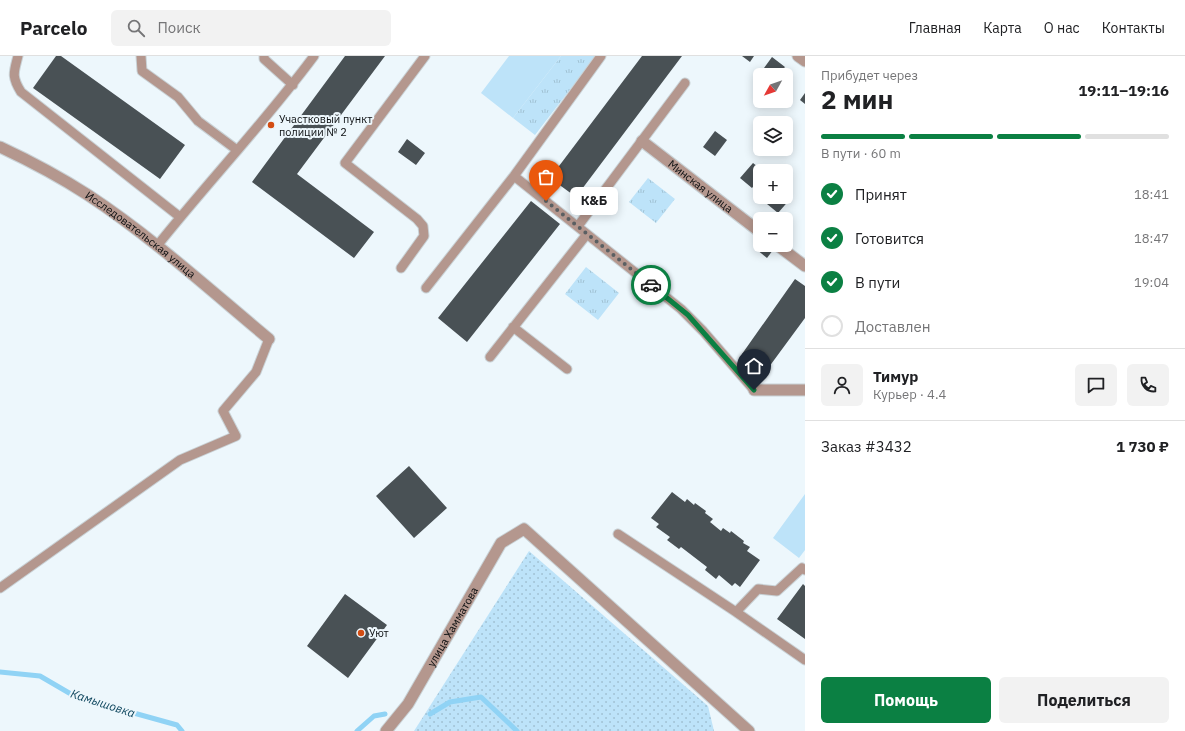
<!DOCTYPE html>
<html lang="ru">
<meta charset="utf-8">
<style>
body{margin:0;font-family:"IBM Plex Sans",sans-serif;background:#f2f2f2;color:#202124;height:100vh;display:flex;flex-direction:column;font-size:15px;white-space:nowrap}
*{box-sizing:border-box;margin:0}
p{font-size:13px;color:#757577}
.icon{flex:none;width:22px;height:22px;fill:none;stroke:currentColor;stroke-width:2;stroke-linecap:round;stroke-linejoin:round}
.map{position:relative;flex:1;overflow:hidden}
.sheet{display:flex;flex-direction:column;background:#fff;width:380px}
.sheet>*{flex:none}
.needle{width:26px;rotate:230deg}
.buttons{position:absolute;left:753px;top:12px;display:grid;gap:8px}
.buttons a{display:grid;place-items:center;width:40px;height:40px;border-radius:6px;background:#fff;box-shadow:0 2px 10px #0003;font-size:20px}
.pin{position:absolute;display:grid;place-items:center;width:34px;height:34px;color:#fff;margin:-41px -17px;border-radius:50% 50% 50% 0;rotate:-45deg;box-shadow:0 0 4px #0007}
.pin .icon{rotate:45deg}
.courier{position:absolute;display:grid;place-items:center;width:40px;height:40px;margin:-20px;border:3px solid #0b8043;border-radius:50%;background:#fff;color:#222;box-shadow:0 1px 5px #0007}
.bubble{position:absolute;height:28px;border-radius:6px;background:#fff;box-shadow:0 2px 10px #0003;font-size:13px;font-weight:700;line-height:28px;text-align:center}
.head em{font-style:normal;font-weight:700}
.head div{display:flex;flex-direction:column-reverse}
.head{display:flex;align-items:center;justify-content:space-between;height:68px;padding:0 16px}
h1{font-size:26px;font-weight:700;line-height:30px}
.bar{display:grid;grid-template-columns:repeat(4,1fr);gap:6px 4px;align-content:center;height:48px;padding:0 16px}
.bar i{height:5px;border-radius:3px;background:#e0e0e0}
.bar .active{background:#0b8043}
.bar p{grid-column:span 4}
.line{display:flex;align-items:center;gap:10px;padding:0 16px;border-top:1px solid #e0e0e0}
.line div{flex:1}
.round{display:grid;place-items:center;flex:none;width:42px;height:42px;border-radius:6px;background:#f2f2f2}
ol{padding:0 16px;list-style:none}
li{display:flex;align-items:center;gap:12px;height:44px}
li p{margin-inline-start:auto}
li .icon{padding:4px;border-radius:50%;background:#0b8043;color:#fff;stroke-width:4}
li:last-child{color:#757577}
li i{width:22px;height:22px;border:2px solid #e0e0e0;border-radius:50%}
.button{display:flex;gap:8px;margin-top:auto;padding:8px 16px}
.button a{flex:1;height:46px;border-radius:6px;background:#0b8043;color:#fff;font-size:16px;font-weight:700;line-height:46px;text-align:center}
.button a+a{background:#f2f2f2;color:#202124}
header{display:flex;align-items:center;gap:24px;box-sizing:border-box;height:56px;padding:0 20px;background:#fff;border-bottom:1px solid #e0e0e0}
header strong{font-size:19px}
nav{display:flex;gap:22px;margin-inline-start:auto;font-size:14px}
.search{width:280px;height:36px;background:#f2f2f2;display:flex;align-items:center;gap:10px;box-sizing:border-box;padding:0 14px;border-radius:6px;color:#757577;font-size:15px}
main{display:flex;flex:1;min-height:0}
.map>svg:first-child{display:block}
.grass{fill:url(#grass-tufts)}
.garden{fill:url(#garden-dots)}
.pitch{fill:#bde3f9}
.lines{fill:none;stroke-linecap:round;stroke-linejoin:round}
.stream{stroke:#90d3f5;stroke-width:5}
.building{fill:#495155}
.service-casing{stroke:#c9d2d6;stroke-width:11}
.minor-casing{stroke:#c9d2d6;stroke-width:13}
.service{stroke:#b4978e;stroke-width:9}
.minor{stroke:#b4978e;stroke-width:11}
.done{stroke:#5b6063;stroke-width:4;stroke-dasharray:0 7.2}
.route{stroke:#0b8043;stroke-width:5}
.poi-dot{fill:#d34d13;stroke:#edf7fc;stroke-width:1.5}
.labels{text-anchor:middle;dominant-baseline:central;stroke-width:4;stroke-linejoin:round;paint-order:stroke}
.poi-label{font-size:11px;fill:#0c0f11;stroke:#edf7fc;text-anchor:start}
.street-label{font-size:11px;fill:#0c0f11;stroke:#edf7fc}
.water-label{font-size:12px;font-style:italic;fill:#053f57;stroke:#edf7fc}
</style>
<header>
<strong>Parcelo</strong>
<div class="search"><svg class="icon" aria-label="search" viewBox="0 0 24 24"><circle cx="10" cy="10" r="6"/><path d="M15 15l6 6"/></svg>Поиск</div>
<nav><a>Главная</a><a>Карта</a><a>О нас</a><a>Контакты</a></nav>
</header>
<main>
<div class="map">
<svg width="805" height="675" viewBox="0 0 805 675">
<defs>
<pattern id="grass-tufts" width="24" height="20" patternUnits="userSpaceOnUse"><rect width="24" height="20" fill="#bde3f9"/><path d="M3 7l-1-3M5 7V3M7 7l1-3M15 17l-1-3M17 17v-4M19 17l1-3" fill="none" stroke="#a1c2d4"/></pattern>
<pattern id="garden-dots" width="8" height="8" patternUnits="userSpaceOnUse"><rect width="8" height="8" fill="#bde3f9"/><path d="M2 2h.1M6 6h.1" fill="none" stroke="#a1c2d4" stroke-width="1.8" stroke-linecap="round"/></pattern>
</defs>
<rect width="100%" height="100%" fill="#edf7fc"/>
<path class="grass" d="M561,0H596L535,79L513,62Z
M648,122L675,143L656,167L629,146Z
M586,211L619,237L598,264L565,238Z"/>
<path class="garden" d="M529,495L708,650L714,675H414Z"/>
<path class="pitch" d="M509,0H561L513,62L481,37Z
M805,438V494L799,502L773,482Z"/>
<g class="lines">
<path class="stream" d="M0,616L40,620L76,641L177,669L182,675
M430,658L450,646L481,641L517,675
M357,675L374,660L385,658"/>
</g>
<path class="building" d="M56,0H61L185,89L160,123L33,32Z
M345,0H385L297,118L374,176L354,202L252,126Z
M642,0H682L576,141L550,122Z
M742,0H754L750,6Z
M772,1L785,11L778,19H766L761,16Z
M805,37V48L800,44Z
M715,75L727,84L715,100L703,91Z
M407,83L425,97L416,109L398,96Z
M753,107L763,115H760V122L752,132L740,122Z
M786,138L791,142L778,157L767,148L772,141H786Z
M531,145L560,168L467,286L438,262Z
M761,189H767L773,194L767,202L757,194Z
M795,223L805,230V262L766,315L742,298Z
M409,410L447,452L414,482L376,440Z
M672,436L685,446L687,443L694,449L695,447L706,455L705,457L713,463L710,466L721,475L723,472L730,477L731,475L744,485L743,487L750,491L747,495L760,504L740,531L735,527L732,530L719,519L716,523L705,514L707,511L681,491L679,493L667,484L670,481L656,471L659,468L651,462Z
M803,528L805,530V583L777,563Z
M345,538L387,569L348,622L307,590Z"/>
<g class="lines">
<g class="service-casing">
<path id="service" d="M18,0C14,16 11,20 21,36L180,161
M141,0L142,15L178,41L198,65L237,94
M264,0V3L293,29
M514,120L681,253L703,275L754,334
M578,170L685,27
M157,190C208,126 265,66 314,0
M401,212L424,180L423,170L417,163L345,107L425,0
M426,232L514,120L601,0
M513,271L567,313
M490,301L587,178
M618,478L736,556L758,533L777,535L802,512L805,514
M0,532L180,404L236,380L223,355L256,316L269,283
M736,556L805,604"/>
</g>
<g class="minor-casing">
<g id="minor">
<path d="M798,0L805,5"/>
<path id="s1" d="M642,85L760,176"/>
<path id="s2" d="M0,91C30,105 60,121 88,139C152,181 210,234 269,283"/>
<path d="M777,189L805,210"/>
<path d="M754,334H805"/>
<path id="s3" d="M386,675L408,648L501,487L524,473L749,675"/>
</g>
</g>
<use href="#service" class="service"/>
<use href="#minor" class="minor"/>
</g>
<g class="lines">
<path class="done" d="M546,145L651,229"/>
<path class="route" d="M651,229L688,259L754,334"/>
</g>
<g class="poi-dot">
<circle cx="271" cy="69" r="4"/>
<circle cx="361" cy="577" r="4"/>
</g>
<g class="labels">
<g class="poi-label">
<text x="279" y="63">Участковый пункт<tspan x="279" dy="13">полиции № 2</tspan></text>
<text x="369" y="577">Уют</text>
</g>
<g class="street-label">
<text stroke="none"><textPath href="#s1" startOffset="74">Минская улица</textPath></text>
<text stroke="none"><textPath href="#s2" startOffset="166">Исследовательская улица</textPath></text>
<text stroke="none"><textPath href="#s3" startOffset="124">улица Хамматова</textPath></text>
</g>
<g class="water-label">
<text transform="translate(103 647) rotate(18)">Камышовка</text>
</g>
</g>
</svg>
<div class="buttons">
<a><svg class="needle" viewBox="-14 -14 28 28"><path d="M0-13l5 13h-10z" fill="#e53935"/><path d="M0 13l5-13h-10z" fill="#757577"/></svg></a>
<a><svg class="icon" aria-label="layers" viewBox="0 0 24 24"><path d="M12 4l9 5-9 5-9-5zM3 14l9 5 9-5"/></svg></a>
<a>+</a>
<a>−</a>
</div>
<div class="pin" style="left:546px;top:145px;background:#ea580c"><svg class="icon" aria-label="bag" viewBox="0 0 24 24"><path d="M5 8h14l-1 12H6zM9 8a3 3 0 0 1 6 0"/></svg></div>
<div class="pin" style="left:754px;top:334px;background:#1f2937"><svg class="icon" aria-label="home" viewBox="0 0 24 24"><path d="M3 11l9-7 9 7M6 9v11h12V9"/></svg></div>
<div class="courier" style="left:651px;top:229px"><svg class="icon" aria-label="car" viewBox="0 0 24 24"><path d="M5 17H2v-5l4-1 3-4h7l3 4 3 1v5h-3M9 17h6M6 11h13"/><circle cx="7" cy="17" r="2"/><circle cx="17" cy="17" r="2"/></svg></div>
<div class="bubble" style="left:570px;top:131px;width:48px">К&amp;Б</div>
</div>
<section class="sheet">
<div class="head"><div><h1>2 мин</h1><p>Прибудет через</p></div><em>19:11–19:16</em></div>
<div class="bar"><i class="active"></i><i class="active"></i><i class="active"></i><i></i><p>В пути · 60 m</p></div>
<ol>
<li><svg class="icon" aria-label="check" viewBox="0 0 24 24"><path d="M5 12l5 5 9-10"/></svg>Принят<p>18:41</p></li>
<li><svg class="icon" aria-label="check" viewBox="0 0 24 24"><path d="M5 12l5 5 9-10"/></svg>Готовится<p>18:47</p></li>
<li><svg class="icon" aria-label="check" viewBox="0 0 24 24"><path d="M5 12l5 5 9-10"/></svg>В пути<p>19:04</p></li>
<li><i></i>Доставлен</li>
</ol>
<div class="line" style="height:72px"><a class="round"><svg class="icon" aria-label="person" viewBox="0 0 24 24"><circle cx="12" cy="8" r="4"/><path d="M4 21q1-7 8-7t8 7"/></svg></a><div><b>Тимур</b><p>Курьер · 4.4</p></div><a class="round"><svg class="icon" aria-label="chat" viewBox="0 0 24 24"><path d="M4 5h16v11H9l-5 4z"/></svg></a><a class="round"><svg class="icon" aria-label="phone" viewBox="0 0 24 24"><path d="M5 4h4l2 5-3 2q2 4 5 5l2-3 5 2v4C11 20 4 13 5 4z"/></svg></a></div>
<div class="line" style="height:52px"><div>Заказ #3432</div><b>1 730 ₽</b></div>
<div class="button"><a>Помощь</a><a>Поделиться</a></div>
</section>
</main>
